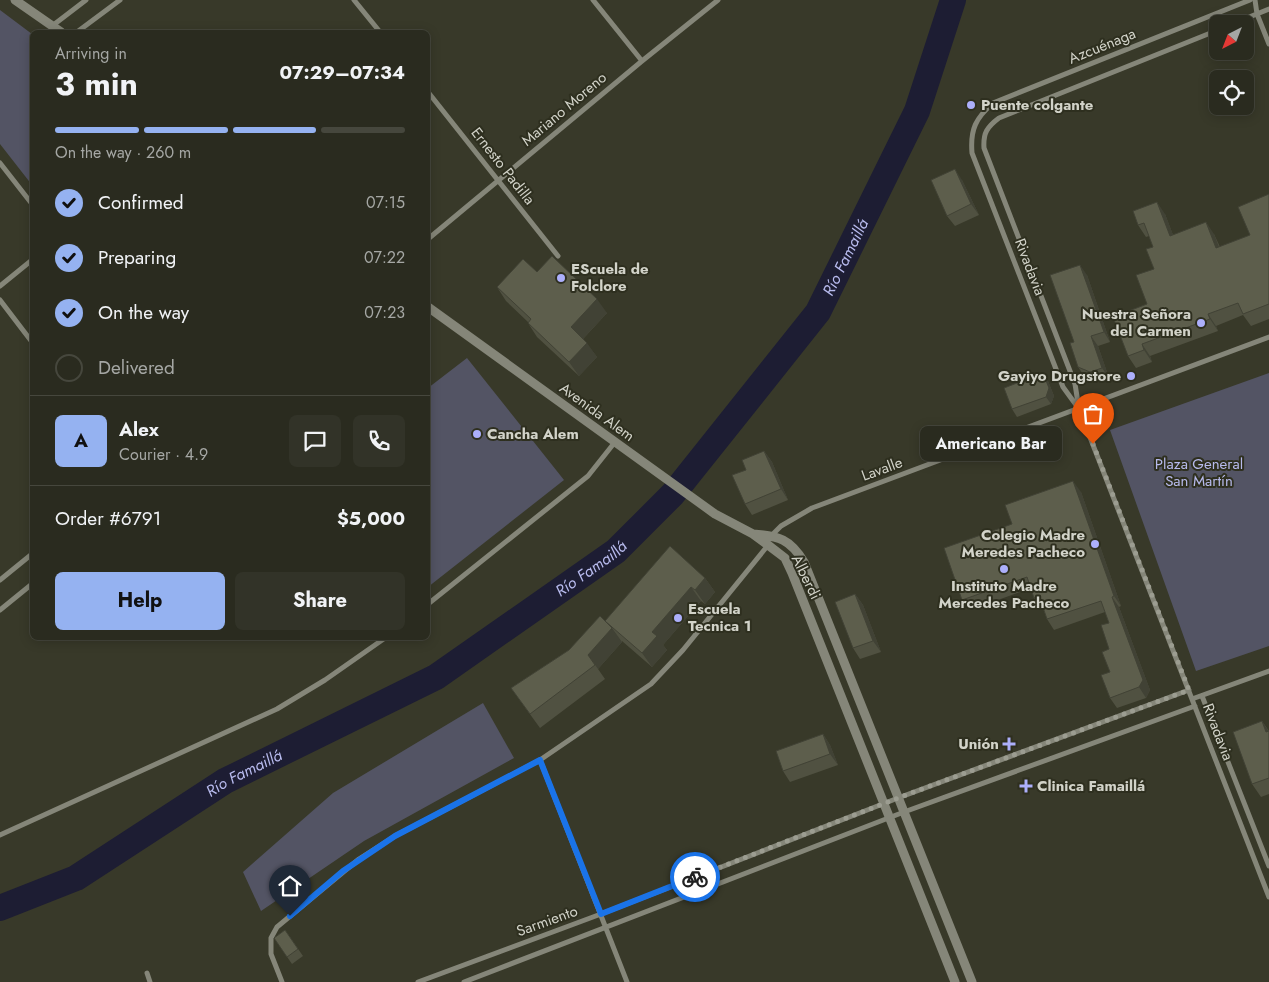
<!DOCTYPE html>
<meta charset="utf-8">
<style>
body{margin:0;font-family:Jost,sans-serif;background:#323328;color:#f1f3f6;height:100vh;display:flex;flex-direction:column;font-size:19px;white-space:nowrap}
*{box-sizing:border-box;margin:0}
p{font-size:16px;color:#a5a7a4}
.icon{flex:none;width:28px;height:28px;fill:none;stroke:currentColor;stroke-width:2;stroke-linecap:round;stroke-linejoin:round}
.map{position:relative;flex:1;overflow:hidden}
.details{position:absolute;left:30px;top:30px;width:400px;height:610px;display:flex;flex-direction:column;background:#2a2b1f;border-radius:8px;box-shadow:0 2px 12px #0003,0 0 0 1px #46473d}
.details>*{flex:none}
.needle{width:32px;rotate:222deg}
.controls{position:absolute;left:1209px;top:15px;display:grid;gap:10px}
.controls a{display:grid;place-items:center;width:45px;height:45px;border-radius:8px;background:#2a2b1f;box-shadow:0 2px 12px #0003,0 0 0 1px #46473d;font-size:25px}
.pin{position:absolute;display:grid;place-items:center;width:42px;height:42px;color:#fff;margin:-51px -21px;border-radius:50% 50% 50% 0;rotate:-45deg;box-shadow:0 0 5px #0007}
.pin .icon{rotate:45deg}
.courier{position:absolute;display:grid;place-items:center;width:50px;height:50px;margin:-25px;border:4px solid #1a73e8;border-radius:50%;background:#fff;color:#222;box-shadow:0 1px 6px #0007}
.bubble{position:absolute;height:35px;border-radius:8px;background:#2a2b1f;box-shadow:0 2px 12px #0003,0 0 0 1px #46473d;font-size:16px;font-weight:700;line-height:35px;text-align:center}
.head em{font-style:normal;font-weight:700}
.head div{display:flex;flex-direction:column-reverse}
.head{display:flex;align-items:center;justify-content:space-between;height:85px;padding:0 25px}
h1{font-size:32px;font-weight:700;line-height:38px}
.bar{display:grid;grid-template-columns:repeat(4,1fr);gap:8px 5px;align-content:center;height:60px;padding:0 25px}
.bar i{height:6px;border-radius:4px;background:#46473d}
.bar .on{background:#95b2f1}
.bar p{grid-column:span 4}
.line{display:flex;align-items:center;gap:12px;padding:0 25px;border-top:1px solid #46473d}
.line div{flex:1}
.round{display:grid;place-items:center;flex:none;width:52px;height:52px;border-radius:8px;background:#323328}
ol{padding:0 25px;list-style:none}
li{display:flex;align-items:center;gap:15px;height:55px}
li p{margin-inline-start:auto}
li .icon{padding:5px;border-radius:50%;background:#95b2f1;color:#111;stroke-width:4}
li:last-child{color:#a5a7a4}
li i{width:28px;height:28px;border:2px solid #46473d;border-radius:50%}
.primary-button{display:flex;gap:10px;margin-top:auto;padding:10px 25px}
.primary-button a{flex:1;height:58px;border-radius:8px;background:#95b2f1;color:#111;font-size:20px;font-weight:700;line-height:58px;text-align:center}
.primary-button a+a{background:#323328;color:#f1f3f6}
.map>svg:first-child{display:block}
.green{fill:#535464}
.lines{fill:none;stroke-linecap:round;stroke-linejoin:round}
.river{stroke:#1d1d33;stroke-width:26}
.minor{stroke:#858679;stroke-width:5}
.tertiary{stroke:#858679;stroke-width:9}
.wall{fill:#505141}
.shaded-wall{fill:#414235}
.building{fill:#5d5e4c;stroke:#414235}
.done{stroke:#9c9d91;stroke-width:5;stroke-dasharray:0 9}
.route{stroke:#1a73e8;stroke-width:6}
.poi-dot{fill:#acaffb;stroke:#2e2f1f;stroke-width:2}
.labels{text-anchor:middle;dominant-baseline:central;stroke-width:4;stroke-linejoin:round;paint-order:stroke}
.street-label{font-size:15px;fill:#d2d3c9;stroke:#2e2f1f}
.poi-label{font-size:15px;font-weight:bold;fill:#d2d3c9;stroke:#2e2f1f;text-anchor:start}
.park-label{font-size:15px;fill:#b7baec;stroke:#2e2f1f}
.water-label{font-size:16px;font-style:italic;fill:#b8bbee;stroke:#2e2f1f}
</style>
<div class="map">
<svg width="1269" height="982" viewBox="0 0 1269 982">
<rect width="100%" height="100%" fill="#383929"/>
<path class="green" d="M0,10L32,34V185L0,144Z
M467,358L564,480L428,587V388Z
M1269,373V646L1196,671L1110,430Z
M483,703L514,758L364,841L261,911L243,872L333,793Z"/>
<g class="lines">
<path class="river" id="s1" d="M0,908L76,878L225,781L436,677L616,551L673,494L818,312L917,111L953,0"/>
<path class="minor" d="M354,0L380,32
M593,0L642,61
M1255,0L1257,14L1269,44
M1232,24L1269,9
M52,26L86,0
M1218,30L999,118C987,127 983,133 984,148L1075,384L1079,409L1063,387L972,153C970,129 976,118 993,103L1250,0
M77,32L120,0
M428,92L558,256
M0,163L32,204
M428,239L642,61L718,0
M0,286L32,260
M0,300L32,342
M1079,409L1269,897
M771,536L781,526L812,508L1269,337
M0,580L32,554
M428,604L588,476L615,442
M0,610L32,584
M1202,696L1269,866
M1192,699L1269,671
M540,760L627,982
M0,835L277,709L325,680L385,638
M147,973L150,982
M282,982L271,954V938L277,927L359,859L395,836L540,760L651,684L683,650L769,544
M418,982L601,914L898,798L1189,690
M464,982L904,812L1195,706"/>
<path class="tertiary" d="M15,0L61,32
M428,307L715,514L753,534L768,545L785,558L792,573L955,982
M753,534C779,536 790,539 804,562L972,982"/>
</g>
<path class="wall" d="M962,180L979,215L955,226L947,216Z
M1269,194V319L1251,326L1243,315L1216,326L1218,331L1150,356L1152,362L1136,368L1128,356L1147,304L1154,269L1153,247L1149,236L1146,237L1138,225L1165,214L1173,235L1214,234L1220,247L1250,235Z
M537,272L607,313L583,339L597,357L579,376L537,337L528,323V322L506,301L497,287Z
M1087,275L1110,342L1098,346L1109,378L1097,382L1085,377L1078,367L1074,342Z
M1048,381L1054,396L1051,404L1017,417L1012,409Z
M764,451L772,462L788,500L752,515L745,504L746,470Z
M1081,492L1121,606L1119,607L1150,690L1146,698L1117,708L1110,698L1109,623L1105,612L1054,630L1047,619L1043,608L1042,609L1034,598L1031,588L970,610L962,600L1012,524Z
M705,578L715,592L705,604L701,601L663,645L667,650L652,667L622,641V642L598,669L605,679L540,728L511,688L569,650Z
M855,594L863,605L881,652L860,659L853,648Z
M1262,721L1269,731V794L1261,797L1252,784Z
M823,734L830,745L838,765L790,782L783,771Z
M285,930L303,956L292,964L274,938Z"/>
<path class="shaded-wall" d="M955,169L962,180L979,215L971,204Z
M1157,202L1165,214L1178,248L1170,236Z
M1206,222L1214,234L1224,260L1216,248Z
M1080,265L1087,275L1110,342L1104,332Z
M597,299L607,313L581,341L571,327Z
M1208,314L1216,326L1218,331L1210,319Z
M1091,336L1098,346L1109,378L1102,368Z
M587,343L597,357L579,376L569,362Z
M1142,344L1150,356L1152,362L1144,350Z
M1043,373L1048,381L1054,396L1051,404L1046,397Z
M764,451L772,462L788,500L781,489Z
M1073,481L1081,492L1121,606L1114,596Z
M705,578L715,592L705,604L695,590Z
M691,587L701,601L663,645L667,650L652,667L642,653L652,632Z
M855,594L863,605L881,652L873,641Z
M1112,597L1119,607L1150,690L1146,698L1139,687Z
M612,628L622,642L598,669L588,655Z
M1262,721L1269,732H1266Z
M823,734L830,745L838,765L830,754Z"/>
<path class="building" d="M955,169L971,204L947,216L931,180Z
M1269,194V304L1243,314L1238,303L1208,314L1210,319L1142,344L1144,350L1128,356L1113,317L1147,304L1136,275L1154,269L1146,249L1153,247L1144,223L1138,225L1133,211L1157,202L1170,236L1206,222L1216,248L1250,235L1238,207Z
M552,256L597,299L571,327L587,343L569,362L528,323L531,319L497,287L523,259L537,272Z
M1080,265L1104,332L1091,336L1102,368L1090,372L1078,367L1070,343L1074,342L1050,275Z
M1043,373L1049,388L1046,397L1012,409L1004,388Z
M764,451L781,489L745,504L732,475L746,470L742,460Z
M1073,481L1114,596L1112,597L1143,680L1139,687L1110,698L1101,675L1110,672L1102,652L1109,649L1101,625L1109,623L1101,601L1047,619L1039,596L1034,598L1027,577L962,600L944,548L1012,524L1005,505Z
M670,546L705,578L695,590L691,587L652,632L657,636L642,653L605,621Z
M855,594L873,641L853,648L835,602Z
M600,616L612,628L588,655L595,665L530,714L511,688L569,650Z
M1262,721L1266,732L1269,731V778L1252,784L1233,732Z
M823,734L830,754L783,771L776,751Z
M285,930L298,949L287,957L274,938Z"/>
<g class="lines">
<path class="done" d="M695,877L898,798L1189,690L1093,444"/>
<path class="route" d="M290,916L343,871L395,836L540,760L601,914L695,877"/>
</g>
<g class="poi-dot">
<circle cx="971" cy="105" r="5"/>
<circle cx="561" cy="278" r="5"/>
<circle cx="1201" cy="323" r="5"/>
<circle cx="1131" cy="376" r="5"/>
<circle cx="477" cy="434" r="5"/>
<circle cx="1095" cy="544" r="5"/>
<circle cx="1004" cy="569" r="5"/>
<circle cx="678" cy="618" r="5"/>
<path d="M1006.5 736.5h5v5h5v5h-5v5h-5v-5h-5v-5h5z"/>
<path d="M1023.5 778.5h5v5h5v5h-5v5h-5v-5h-5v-5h5z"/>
</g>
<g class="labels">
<g class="street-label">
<text transform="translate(1102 46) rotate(-22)">Azcuénaga</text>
<text transform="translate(564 109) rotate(-40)">Mariano Moreno</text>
<text transform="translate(503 166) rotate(52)">Ernesto Padilla</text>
<text transform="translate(1030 267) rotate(69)">Rivadavia</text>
<text transform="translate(597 412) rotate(36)">Avenida Alem</text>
<text transform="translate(882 469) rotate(-20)">Lavalle</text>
<text transform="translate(806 577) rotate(64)">Alberdi</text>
<text transform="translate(1218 732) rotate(69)">Rivadavia</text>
<text transform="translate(547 921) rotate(-20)">Sarmiento</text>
</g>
<g class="poi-label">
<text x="981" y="105">Puente colgante</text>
<text x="571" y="269">EScuela de<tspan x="571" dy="17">Folclore</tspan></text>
<text x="1191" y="314" text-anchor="end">Nuestra Señora<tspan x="1191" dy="17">del Carmen</tspan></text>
<text x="1121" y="376" text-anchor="end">Gayiyo Drugstore</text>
<text x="487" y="434">Cancha Alem</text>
<text x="1085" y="535" text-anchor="end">Colegio Madre<tspan x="1085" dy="17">Meredes Pacheco</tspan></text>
<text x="1004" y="586" text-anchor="middle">Instituto Madre<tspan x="1004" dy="17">Mercedes Pacheco</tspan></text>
<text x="688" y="609">Escuela<tspan x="688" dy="17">Tecnica 1</tspan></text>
<text x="999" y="744" text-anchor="end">Unión</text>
<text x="1037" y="786">Clinica Famaillá</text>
</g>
<g class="park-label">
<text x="1199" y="464">Plaza General<tspan x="1199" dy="17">San Martín</tspan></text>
</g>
<g class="water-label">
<text stroke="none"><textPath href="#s1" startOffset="1089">Río Famaillá</textPath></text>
<text stroke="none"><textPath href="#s1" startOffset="684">Río Famaillá</textPath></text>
<text stroke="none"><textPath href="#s1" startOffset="280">Río Famaillá</textPath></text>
</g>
</g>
</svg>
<div class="controls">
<a><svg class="needle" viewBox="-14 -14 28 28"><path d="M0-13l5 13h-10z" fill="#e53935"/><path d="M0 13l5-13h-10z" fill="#a5a7a4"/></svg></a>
<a><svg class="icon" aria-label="locate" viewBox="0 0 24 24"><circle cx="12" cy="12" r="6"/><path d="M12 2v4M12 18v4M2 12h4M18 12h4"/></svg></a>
</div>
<div class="pin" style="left:1093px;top:444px;background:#ea580c"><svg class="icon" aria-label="bag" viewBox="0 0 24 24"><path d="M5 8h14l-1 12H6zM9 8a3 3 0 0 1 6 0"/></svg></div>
<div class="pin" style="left:290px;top:916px;background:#1f2937"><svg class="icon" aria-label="home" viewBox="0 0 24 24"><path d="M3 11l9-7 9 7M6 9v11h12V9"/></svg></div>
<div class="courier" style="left:695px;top:877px"><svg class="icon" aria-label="bike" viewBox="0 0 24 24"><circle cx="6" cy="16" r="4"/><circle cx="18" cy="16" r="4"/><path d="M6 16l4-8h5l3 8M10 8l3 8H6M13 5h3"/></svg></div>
<div class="bubble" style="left:920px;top:426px;width:142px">Americano Bar</div>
<section class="details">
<div class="head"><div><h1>3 min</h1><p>Arriving in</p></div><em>07:29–07:34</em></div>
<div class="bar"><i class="on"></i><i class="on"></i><i class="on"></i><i></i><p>On the way · 260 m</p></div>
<ol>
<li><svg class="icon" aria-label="check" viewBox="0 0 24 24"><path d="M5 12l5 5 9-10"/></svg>Confirmed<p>07:15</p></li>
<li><svg class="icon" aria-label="check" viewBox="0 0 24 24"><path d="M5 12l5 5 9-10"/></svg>Preparing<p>07:22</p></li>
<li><svg class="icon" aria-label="check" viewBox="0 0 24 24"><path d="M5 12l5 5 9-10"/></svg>On the way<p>07:23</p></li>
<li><i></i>Delivered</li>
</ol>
<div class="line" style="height:90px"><b class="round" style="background:#95b2f1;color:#111">A</b><div><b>Alex</b><p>Courier · 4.9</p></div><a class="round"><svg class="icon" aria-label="chat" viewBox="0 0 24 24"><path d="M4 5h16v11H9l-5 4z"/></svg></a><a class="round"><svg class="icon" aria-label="phone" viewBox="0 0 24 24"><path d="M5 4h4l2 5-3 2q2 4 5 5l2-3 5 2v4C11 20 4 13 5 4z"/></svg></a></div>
<div class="line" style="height:65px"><div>Order #6791</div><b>$5,000</b></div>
<div class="primary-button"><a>Help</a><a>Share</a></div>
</section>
</div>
